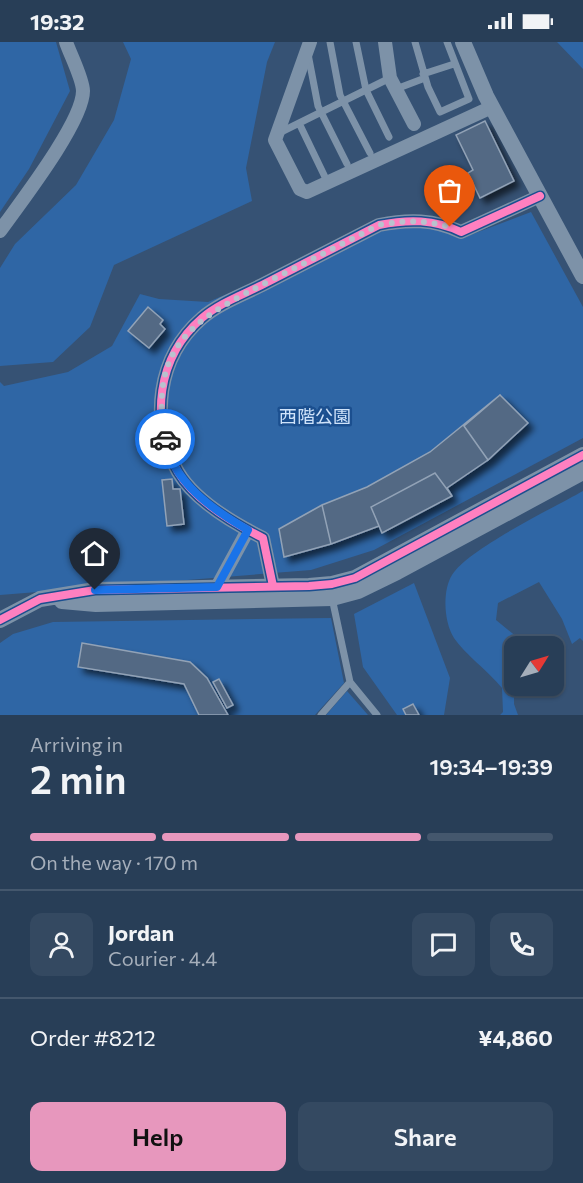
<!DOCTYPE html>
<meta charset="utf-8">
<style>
body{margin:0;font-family:Commissioner,"Noto Sans JP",sans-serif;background:#344961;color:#f1f3f6;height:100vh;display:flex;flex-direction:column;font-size:22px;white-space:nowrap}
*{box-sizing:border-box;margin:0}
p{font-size:20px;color:#a5aeba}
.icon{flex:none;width:33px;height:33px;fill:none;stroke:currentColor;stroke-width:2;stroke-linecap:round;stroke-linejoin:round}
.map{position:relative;height:673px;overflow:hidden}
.details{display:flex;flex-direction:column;background:#283e57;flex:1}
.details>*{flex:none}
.needle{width:39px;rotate:53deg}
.fabs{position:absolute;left:504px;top:594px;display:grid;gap:12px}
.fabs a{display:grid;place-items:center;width:60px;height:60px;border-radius:12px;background:#283e57;box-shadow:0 2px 4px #0004,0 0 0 2px #44576d;font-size:30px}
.pin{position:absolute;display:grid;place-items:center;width:51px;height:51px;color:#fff;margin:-62px -26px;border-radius:50% 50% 50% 0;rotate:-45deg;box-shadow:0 0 6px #0007}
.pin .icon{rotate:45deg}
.courier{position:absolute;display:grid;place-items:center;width:60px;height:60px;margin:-30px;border:4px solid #1a73e8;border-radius:50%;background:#fff;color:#222;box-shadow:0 2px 8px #0007}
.summary em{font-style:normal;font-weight:600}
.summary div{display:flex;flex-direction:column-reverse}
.summary{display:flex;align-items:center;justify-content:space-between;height:102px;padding:0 30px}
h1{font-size:39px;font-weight:600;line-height:45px}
.bar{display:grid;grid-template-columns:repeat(4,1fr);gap:9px 6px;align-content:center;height:72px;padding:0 30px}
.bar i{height:8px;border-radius:4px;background:#44576d}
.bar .selected{background:#e797bd}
.bar p{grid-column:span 4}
.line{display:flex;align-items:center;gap:15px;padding:0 30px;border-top:2px solid #44576d}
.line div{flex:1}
.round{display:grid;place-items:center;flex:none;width:63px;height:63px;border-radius:12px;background:#344961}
.primary-button{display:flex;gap:12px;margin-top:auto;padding:12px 30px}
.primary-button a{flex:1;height:69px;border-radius:12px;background:#e797bd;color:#111;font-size:24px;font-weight:600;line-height:69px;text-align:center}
.primary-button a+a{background:#344961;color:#f1f3f6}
.status{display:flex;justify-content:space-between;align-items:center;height:42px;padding:0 30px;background:#283e57;direction:ltr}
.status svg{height:16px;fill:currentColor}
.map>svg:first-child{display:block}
.green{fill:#2f66a5}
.building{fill:#526984;stroke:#92a2b6;stroke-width:1.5;filter:url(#shadow)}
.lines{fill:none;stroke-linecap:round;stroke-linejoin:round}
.service{stroke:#7d92a8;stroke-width:7}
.minor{stroke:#7d92a8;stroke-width:14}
.tertiary{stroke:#7d92a8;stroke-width:16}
.cycleway-casing{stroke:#1b4f8f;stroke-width:11}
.cycleway{stroke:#ff80c0;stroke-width:8}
.done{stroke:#b9c2ce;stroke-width:6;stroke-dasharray:0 10.8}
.route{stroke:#1a73e8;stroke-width:8}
.labels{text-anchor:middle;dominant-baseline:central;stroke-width:5;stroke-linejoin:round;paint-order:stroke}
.park-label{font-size:18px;fill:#cfe3fa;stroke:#1b4f8f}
</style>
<div class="status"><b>19:32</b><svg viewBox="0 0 49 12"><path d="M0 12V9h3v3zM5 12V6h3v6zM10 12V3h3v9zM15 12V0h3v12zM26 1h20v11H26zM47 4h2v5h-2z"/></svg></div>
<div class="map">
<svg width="583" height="673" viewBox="0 0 583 673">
<defs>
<filter id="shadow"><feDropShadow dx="5.5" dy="5.5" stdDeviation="3" flood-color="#0009"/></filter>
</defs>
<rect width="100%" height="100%" fill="#365274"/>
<path class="green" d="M0,0H56L70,49L29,127L0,170Z
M123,0H275L267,20L246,126L252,159L114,223L90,285L53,320L0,324V226L15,202L76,143L114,78L131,17Z
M557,0H583V27Z
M531,170L583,265V396L374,508L311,528L0,553V340L4,344L68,330L112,304L140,252L159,257L208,260L382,187L432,185L465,195Z
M583,449V599L580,596L572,602L562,577L539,540L498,561L496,578L518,596L520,604H514V662L518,673H500L503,670L502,646C489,630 464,611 454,596C444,581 442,549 452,533C468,507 553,466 583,449Z
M414,541L450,636L444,673H397L363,625L354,572Z
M331,576L344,641L315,673H0V601L13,592L53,580Z
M347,649L368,673H326Z"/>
<path class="building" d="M485,79L514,139L480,156L468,131L473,128L456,93Z
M148,265L163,278L160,282L165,287L149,306L128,289Z
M500,353L528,381L488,418L447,446L452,454L382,491L379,484L331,502L284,515L279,487L322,463L367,445L430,410Z
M500,353L528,381L488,418L464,384Z
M435,431L452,454L382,491L371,465Z
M172,437L173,447H180L184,482L167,484L162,438Z
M322,463L331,502L284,515L279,487Z
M82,601L190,620L207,636L228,673H199L184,642L78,625Z
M219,637L233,663L227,666L213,640Z
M413,662L419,673H406L403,667Z"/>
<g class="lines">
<path class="service" d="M330,0L340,53L370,111
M356,0L366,48L389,95
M415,0L428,45L440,70L469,57L447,0
M308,12L318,64L347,122
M423,32L454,22
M396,47L425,36
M299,81L325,135
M279,91L390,36
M332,556L350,640L377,673
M321,673L350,640"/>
<path class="minor" d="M310,0L275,98L300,147L307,150L492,65
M385,0L390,36L414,82
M0,189C20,161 83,80 83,49C83,37 70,12 66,0
M273,544L263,496C233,481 195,459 178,430C149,379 157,315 202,276C218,262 242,253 262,243C301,223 340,203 379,183C408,177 434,177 461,190L540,154
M217,545L248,488"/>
<path class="tertiary" d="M463,0L486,54L583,234
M62,559L96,562L332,556L358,549L397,530L583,430
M0,578L40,557L95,548L309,544L332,542L355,536L583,413"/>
<g class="cycleway-casing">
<path id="cycleway" d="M273,544L263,496C233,481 195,459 178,430C149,379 157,315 202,276C218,262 242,253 262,243C301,223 340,203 379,183C408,177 434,177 461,190L540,154
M0,578L40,557L95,548L309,544L332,542L355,536L583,413"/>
</g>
<use href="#cycleway" class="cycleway"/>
</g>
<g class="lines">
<path class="done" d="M165,397C148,300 198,276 273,237C309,219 344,201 379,183C405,178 425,178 450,185"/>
<path class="route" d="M95,548L217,545L248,488C213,468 172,440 165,397"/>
</g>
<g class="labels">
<g class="park-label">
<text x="315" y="374">西階公園</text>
</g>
</g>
</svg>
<div class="fabs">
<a><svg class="needle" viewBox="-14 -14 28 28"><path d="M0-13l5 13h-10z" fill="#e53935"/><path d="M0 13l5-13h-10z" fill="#a5aeba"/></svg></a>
</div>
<div class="pin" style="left:450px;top:185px;background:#ea580c"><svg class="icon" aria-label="bag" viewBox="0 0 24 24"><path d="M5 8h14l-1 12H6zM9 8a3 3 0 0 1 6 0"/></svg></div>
<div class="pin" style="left:95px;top:548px;background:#1f2937"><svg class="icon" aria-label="home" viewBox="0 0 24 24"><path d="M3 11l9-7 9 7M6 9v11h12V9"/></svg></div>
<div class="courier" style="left:165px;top:397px"><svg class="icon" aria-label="car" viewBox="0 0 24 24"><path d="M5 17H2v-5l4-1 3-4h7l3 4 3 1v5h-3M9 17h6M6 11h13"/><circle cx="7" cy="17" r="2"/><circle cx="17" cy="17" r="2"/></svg></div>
</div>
<section class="details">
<div class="summary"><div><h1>2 min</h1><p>Arriving in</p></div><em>19:34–19:39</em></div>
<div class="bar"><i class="selected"></i><i class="selected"></i><i class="selected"></i><i></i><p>On the way · 170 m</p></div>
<div class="line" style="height:108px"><a class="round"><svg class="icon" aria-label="person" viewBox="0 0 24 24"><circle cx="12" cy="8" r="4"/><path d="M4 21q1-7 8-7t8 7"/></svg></a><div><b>Jordan</b><p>Courier · 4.4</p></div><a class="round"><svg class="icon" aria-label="chat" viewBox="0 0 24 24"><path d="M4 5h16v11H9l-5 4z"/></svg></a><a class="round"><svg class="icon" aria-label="phone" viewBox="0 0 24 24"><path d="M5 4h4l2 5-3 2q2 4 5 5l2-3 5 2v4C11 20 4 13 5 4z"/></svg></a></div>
<div class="line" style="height:78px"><div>Order #8212</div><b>¥4,860</b></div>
<div class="primary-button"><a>Help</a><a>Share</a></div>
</section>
